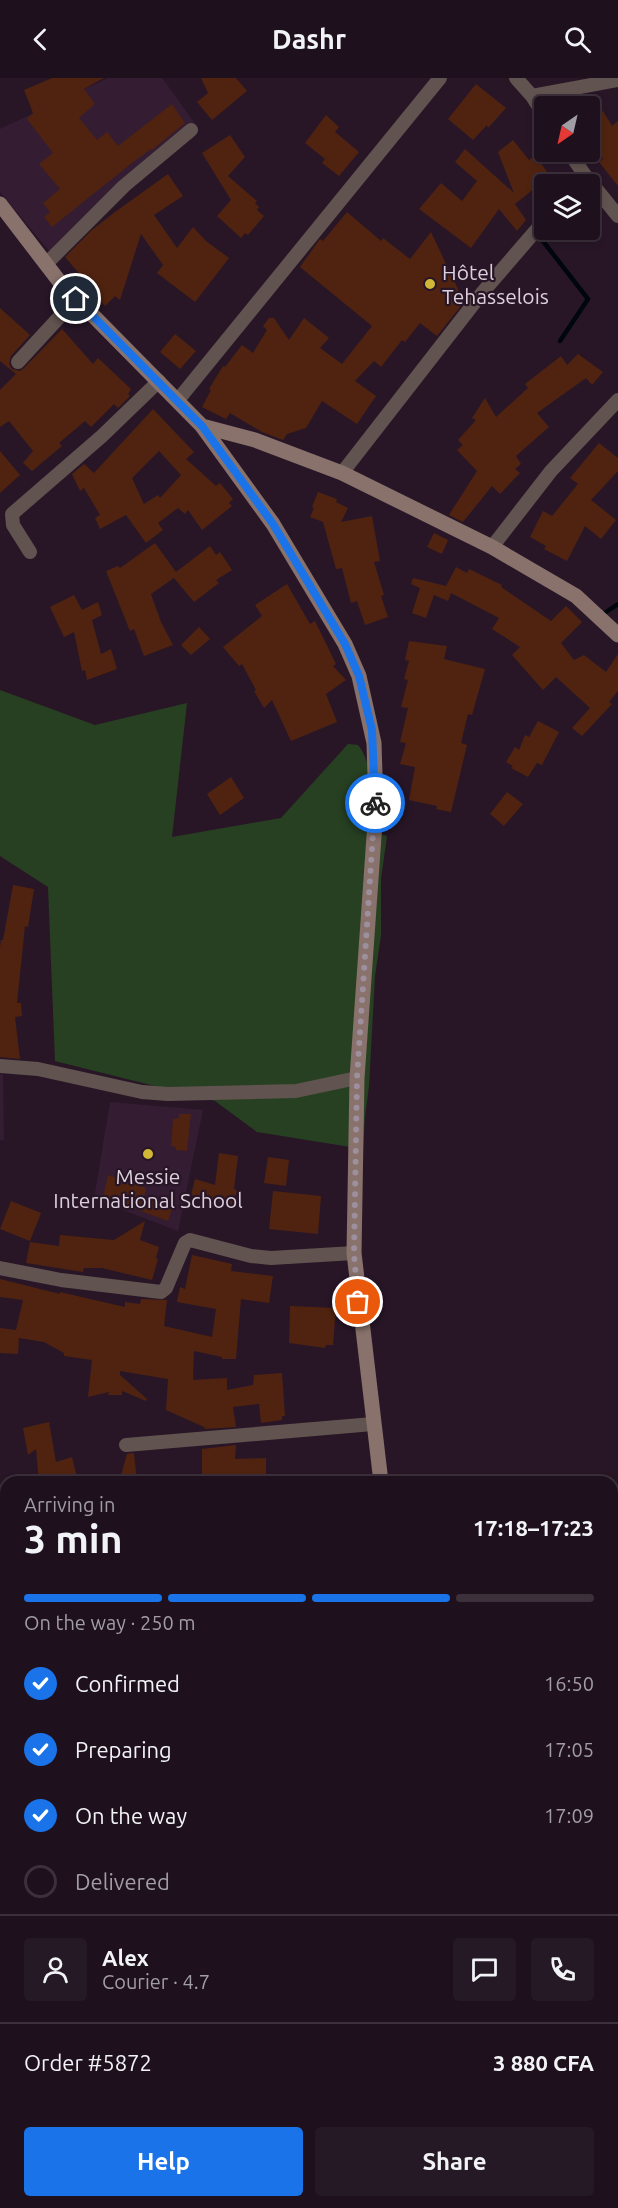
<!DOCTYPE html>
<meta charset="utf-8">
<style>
body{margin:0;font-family:Ubuntu,sans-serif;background:#261926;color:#f1f3f6;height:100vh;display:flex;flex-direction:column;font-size:22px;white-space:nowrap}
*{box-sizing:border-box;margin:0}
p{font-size:20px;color:#a19da4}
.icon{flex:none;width:33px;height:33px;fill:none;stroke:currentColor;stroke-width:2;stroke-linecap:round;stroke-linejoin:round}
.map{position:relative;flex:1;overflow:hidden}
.panel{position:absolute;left:0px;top:1398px;width:618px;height:732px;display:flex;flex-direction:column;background:#1e101d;border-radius:18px 18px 0 0;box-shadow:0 3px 9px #0003,0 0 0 2px #3c303b}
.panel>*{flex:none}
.needle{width:39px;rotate:214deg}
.fabs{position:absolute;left:534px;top:18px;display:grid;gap:12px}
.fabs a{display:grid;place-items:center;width:66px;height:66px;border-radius:6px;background:#1e101d;box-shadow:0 3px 9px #0003,0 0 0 2px #3c303b;font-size:30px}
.pin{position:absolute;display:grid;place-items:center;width:51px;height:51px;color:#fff;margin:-26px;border:3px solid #fff;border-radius:50%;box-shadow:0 2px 6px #0007}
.courier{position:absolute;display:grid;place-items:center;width:60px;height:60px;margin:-30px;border:4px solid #1a73e8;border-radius:50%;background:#fff;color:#222;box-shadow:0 2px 8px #0007}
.headline em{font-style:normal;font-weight:700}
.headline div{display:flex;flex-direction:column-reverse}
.headline{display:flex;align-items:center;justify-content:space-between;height:102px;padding:0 24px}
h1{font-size:39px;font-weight:700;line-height:45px}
.bar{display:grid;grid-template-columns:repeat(4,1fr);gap:9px 6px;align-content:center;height:72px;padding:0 24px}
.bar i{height:8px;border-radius:4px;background:#3c303b}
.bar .active{background:#1a73e8}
.bar p{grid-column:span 4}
.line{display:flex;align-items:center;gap:15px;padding:0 24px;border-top:2px solid #3c303b}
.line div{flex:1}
.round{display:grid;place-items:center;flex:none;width:63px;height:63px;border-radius:6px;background:#261926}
ol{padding:0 24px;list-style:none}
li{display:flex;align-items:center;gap:18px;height:66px}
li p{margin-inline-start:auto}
li .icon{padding:6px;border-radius:50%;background:#1a73e8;color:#fff;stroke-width:4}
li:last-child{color:#a19da4}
li i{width:33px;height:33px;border:3px solid #3c303b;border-radius:50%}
.cta{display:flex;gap:12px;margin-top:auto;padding:12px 24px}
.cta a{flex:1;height:69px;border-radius:6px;background:#1a73e8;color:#fff;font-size:24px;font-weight:700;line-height:69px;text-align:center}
.cta a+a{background:#261926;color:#f1f3f6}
header{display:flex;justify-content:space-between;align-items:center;height:78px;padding:0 24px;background:#1e101d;font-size:27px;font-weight:700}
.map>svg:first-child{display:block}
.built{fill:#341c33}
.green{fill:#274022}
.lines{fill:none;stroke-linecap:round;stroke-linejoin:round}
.stream{stroke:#00070c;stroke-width:4.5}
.building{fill:#4f2310;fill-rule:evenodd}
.street{stroke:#61534f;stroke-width:14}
.secondary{stroke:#88726b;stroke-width:15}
.done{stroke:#9d8f9d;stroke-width:6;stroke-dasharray:0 10.8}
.route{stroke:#1a73e8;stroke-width:8}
.poi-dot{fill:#d1b736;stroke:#281627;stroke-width:2}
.labels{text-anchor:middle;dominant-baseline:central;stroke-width:4.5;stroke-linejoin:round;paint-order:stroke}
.poi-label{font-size:21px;fill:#dcd0dc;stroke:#281627;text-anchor:start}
</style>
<header><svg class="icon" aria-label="back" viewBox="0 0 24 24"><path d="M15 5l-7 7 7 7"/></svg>Dashr<svg class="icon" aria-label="search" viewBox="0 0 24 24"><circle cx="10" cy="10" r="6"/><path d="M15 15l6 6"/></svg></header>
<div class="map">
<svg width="618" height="2130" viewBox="0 0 618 2130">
<rect width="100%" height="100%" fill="#281627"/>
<path class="built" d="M108,0H162L196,47L50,174L0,114V51Z
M0,996L3,997L4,1063L0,1062Z
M110,1024L203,1032L178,1153L94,1121Z"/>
<path class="green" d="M0,612L95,647L187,625L172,759L281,740L348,666L358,667C376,689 369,725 369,752L387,758L381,801V857L375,898L369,1008L365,1039L363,1071L257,1054L215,1023L55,983L48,809L0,778Z"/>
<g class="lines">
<path class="stream" d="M539,158L588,221L560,263
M606,534L618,526"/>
</g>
<path class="building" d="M52,0H104L84,11L95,26L79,40L97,62L107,54L118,68L172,26L185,45L152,72L151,71L132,85L52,149L44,139L50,134L43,125L60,111L39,86L53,75L27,41L33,35L24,12Z
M201,0H236L247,13L212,42L197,24L208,15Z
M476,6L506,30L488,50L487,47L473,62L448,41Z
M603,33L612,48L618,43V108L599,84L603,81L590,64V40Z
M326,37L339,49L335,54L359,74L339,98L322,85L325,81L305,65Z
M230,57L245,79L228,98L257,123L255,125L259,129L257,132L264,138L248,157L245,155L241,160L217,138L231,122L202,75Z
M513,62L529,82L535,77L550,98L515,126L526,142L517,153L499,131L471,170L419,131L441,105L462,123L477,103L455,84L465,71L514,115L498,74Z
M168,96L183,118L154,137L177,170L193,149L206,163L229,180L195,224L157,195L163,187L141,156L120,222L115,218L105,228L94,217L96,215L65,179L92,152L115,134Z
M347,134L381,163L383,160L410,181L431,154L464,224L437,258L420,245L405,264L402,262L381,289L374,283L355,303L376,318L357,346L322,323L306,350L287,356L283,362L262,354L230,335L226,341L202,329L211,312L209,311L223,288L225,289L242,267L253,275L267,252L263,248L269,240H274L289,262L304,240L329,260L320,270L342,286L372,248L300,189L320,161L323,163Z
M0,230L30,257L11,278L9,286L12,291L20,293L24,290L62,251L93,286L98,280L131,311L128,316L130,318L118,330L114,326L91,349L85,343L59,365L62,368L32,393L23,385L33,373L9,343L0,349V312L16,296L0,283Z
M175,256L196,273L180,291L160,274Z
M578,276L603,294L592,307L586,300L537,335L549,349L516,378L521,386L515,391L520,395L500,416L492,408L463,444L449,437L477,393L457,372L463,367L458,362L476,342L472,340L485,320L496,339L528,310L525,306L561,278L567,287Z
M153,331L194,374L186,381L216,408L220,405L233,421L229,425L232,428L202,452L188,432L185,436L178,430L158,445L163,452L146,465L126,437L100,451L95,440L100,437L84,410L80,413L72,396L84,386L94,395ZM159,373L181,397L160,420L158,417L144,426L132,400Z
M599,365L618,380V393L591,422L616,442L601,461L585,448L567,483L544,471L546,468L530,459L543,433L552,438L578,406L570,400Z
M0,373L20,397L0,415Z
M318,414L337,421L336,424L348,430L341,444L372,438L380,483L374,484L384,517L381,518L388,539L365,547L357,523L351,525L342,490L336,491L323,444L310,439L314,430L312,429Z
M434,455L448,462L442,476L427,469Z
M155,465L176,494L210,468L216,477L220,474L232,492L216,502L219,505L194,524L174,500L151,516L161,544L173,567L144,578L134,551L130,553L106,493L118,488L120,490Z
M456,489L467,495L469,491L502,507L501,509L551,543L566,528L582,544L561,565L574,582L584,577L606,594L618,576V613L609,624L612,626L582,658L572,650L590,630L556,599L543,612L512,577L520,569L492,551L499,540L451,515L448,523L434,517L426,540L412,535L420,510L411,506L413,500L446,508Z
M287,506L310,546L315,543L336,586L333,588L346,602L326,616L337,644L291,663L272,622L264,630L254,613L256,612L242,586L239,588L223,569L262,538L255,527Z
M74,517L82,532L98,524L102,537L92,542L101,576L111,571L117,591L87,602L85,592L82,593L74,554L64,559L50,529Z
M199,549L210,561L191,577L181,567Z
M409,563L447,568L444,581L485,591L472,637L468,636L461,665L467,667L451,734L436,731L437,728L409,722L415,689L400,686L406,665L400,664L408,630L401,629L408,602L404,601L409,583L405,582Z
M538,643L559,654L542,687L537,685L528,699L511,690L513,688L506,684L515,669L519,672L525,657L529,659Z
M231,699L244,720L220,737L207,716Z
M507,714L523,726L504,748L490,736Z
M13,807L34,811L28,849L25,848L17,925H21L22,938L15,939L20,981L0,979V869L1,862H3Z
M179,1036H191L187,1073L176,1072V1069L171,1068L173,1041L179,1040Z
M219,1075L238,1078L234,1111L237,1112L233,1127L191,1117L195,1101L215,1107Z
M268,1079L289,1082L286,1108L264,1105Z
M108,1097L146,1110L144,1119L173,1127L168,1143L103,1119Z
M273,1113L321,1118L318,1156L269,1151Z
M11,1123L41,1135L30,1163L0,1151Z
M145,1143L140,1162L159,1169L156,1180L158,1181L152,1202L102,1190H84L83,1194L26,1185L30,1164L59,1168L60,1157L114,1162Z
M192,1177L232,1186L231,1193L273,1198L269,1225L241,1221L236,1281H222V1279L194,1273L193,1302L227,1300V1312L253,1307L254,1297L282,1295L285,1338H282V1342L261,1345L259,1326L233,1329L236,1349L205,1351L204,1349L166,1332L168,1301L120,1293V1297L147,1321L146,1323L122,1313V1317H108L109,1314L88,1319L92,1282L64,1278V1275L44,1264L19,1260L18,1276L0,1275V1250L16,1252L23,1222L0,1219V1201L60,1216V1214L125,1229V1224L140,1226L141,1221L167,1222L164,1248L212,1259L216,1231L177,1224L180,1209L185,1211Z
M290,1228L336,1230L333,1267H326L325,1270L289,1265Z
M49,1344L56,1384L72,1379L78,1404H39L36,1371L28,1377L23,1350Z
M236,1367L235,1381L266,1380V1404H243V1398L202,1399V1371Z
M134,1375L137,1404H119L127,1376Z"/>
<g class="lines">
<path class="street" d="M516,0L532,18L544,37
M532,18L618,2
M569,74L584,96L618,138
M46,186L124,108L191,52
M18,284L76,221
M178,322L440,0
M342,395L482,215L544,143
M492,469L551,393L618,322
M30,474L13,447L12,436L102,358L159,303
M0,988L38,991L142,1014L168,1016L296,1013L357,1000
M0,1190L61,1202L161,1214L166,1210L185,1165L190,1162L251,1178L271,1180L354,1175
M126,1367L373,1346
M0,1550L6,1548
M612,1644L618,1638
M6,1909L3,1934L6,1938
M0,2027L6,2032
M41,2124L56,2128L137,2130
M538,2130L618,2126"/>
<path class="secondary" d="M0,126L59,203L202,348L273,446L345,566L359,598L374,665L376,730L357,1000L354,1175L381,1404
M202,348L255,362L342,395L492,469L576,518L618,557
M245,2130L246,2124"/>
</g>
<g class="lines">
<path class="done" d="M358,1224L354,1176L357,1000L375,725"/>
<path class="route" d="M76,221L202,348L273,446L345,566L359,598L372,652L375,725"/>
</g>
<g class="poi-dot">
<circle cx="430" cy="206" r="6"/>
<circle cx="148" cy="1076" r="6"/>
</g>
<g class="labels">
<g class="poi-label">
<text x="442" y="194">Hôtel<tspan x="442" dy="24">Tehasselois</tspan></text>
<text x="148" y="1098" text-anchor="middle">Messie<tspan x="148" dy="24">International School</tspan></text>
</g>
</g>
</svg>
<div class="fabs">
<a><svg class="needle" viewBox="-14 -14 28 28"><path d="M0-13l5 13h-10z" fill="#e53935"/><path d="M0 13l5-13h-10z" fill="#a19da4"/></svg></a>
<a><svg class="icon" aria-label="layers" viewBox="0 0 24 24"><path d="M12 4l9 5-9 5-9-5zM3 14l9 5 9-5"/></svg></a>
</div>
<div class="pin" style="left:358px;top:1224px;background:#ea580c"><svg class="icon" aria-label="bag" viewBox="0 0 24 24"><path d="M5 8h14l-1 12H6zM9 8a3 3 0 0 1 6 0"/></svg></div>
<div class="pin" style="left:76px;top:221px;background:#1f2937"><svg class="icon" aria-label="home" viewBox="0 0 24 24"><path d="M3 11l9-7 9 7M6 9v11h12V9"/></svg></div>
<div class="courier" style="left:375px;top:725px"><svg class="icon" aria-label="bike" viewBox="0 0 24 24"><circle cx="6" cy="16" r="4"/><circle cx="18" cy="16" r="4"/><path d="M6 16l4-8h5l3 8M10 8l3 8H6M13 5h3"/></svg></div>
<section class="panel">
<div class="headline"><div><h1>3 min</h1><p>Arriving in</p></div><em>17:18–17:23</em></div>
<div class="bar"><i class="active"></i><i class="active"></i><i class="active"></i><i></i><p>On the way · 250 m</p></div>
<ol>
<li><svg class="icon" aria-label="check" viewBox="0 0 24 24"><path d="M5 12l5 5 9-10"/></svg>Confirmed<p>16:50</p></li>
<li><svg class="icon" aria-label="check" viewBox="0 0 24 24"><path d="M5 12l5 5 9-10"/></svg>Preparing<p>17:05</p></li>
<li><svg class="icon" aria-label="check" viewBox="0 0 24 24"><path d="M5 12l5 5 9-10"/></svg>On the way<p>17:09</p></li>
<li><i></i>Delivered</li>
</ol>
<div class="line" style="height:108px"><a class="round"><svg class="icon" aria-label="person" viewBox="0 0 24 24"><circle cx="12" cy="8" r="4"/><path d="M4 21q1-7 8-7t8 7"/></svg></a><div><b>Alex</b><p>Courier · 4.7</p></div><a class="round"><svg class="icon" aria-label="chat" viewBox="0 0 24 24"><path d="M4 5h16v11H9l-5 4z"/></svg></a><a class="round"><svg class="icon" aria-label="phone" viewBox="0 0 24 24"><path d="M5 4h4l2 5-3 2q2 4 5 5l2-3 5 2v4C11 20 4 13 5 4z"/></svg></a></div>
<div class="line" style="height:78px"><div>Order #5872</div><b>3 880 CFA</b></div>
<div class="cta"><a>Help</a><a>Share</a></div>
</section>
</div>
